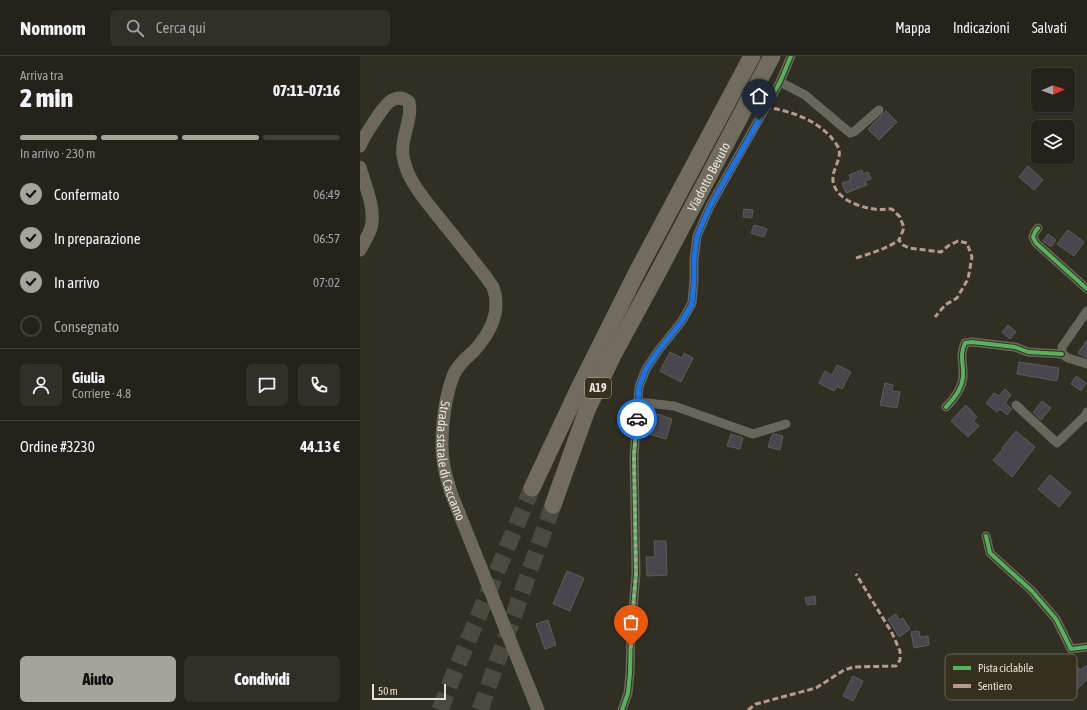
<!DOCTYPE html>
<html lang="it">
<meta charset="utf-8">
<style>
body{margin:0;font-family:"Asap Condensed",sans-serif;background:#312f28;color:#f1f3f6;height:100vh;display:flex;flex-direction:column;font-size:15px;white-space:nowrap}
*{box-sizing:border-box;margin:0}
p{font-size:13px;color:#a3a4a3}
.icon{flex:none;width:22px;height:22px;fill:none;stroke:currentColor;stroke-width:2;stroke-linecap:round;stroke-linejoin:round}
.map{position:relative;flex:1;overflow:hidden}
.side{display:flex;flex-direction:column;background:#25221b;width:360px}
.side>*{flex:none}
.needle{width:26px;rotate:88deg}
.tools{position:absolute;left:671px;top:12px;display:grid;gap:8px}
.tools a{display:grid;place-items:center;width:44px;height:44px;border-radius:6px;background:#25221b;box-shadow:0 1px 3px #0004,0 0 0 1px #423f3a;font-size:20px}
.scale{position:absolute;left:12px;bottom:10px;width:74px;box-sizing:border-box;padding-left:4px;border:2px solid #e5e2d6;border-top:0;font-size:11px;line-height:14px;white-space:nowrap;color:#e5e2d6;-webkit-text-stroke:3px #36311f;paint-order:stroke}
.pin{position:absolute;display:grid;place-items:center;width:34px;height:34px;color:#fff;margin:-41px -17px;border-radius:50% 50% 50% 0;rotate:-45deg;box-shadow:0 0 4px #0007}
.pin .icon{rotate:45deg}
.courier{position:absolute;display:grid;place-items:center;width:40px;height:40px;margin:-20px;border:3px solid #1a73e8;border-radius:50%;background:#fff;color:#222;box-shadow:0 1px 5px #0007}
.overview em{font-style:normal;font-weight:800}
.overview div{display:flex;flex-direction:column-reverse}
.overview{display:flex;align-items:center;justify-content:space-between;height:68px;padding:0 20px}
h1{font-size:26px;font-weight:800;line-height:30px}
.bar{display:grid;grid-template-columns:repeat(4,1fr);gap:6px 4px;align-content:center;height:48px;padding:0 20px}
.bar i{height:5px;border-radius:3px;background:#423f3a}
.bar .current{background:#a6a398}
.bar p{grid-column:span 4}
.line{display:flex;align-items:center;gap:10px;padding:0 20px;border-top:1px solid #423f3a}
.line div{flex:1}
.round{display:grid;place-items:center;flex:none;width:42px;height:42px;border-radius:6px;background:#312f28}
ol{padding:0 20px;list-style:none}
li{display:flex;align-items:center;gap:12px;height:44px}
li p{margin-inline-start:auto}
li .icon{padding:4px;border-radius:50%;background:#a6a398;color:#111;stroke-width:4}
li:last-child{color:#a3a4a3}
li i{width:22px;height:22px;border:2px solid #423f3a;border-radius:50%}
.action{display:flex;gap:8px;margin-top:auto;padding:8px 20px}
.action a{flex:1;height:46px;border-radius:6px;background:#a6a398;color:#111;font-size:16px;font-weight:800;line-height:46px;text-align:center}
.action a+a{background:#312f28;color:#f1f3f6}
header{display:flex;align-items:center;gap:24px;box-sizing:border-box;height:56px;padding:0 20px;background:#25221b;border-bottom:1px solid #423f3a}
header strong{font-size:19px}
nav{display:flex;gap:22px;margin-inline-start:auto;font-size:14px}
.search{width:280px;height:36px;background:#312f28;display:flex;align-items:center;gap:10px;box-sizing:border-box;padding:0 14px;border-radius:6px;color:#a3a4a3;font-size:15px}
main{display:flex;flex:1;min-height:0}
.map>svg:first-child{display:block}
.building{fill:#4b464d;stroke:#5e5c5c}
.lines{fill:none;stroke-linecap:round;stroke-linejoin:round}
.highway-tunnel{stroke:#4c493f;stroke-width:17;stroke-dasharray:17 8;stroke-linecap:butt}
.street{stroke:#69675c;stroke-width:9}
.secondary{stroke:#6c695b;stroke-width:13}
.highway{stroke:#716c5d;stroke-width:17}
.quiet{stroke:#b69a8f;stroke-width:3;stroke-dasharray:6 3;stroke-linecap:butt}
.cycleway-casing{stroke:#36311f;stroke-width:6}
.cycleway{stroke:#56b35d;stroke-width:4}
.done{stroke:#a6a398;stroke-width:4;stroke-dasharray:0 7.2}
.route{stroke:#1a73e8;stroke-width:5}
.labels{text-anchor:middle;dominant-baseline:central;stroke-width:3;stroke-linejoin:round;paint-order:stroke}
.shield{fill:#36311f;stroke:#b0ad9f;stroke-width:1}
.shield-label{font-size:12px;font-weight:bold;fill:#e5e2d6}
.street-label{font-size:13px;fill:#e5e2d6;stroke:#36311f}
.key{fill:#36311f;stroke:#6b6656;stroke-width:1}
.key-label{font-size:11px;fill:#e5e2d6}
</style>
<header>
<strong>Nomnom</strong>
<div class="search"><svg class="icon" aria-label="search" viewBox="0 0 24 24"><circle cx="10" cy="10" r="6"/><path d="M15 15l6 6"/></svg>Cerca qui</div>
<nav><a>Mappa</a><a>Indicazioni</a><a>Salvati</a></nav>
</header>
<main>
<section class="side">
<div class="overview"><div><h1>2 min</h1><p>Arriva tra</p></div><em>07:11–07:16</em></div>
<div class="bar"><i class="current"></i><i class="current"></i><i class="current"></i><i></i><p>In arrivo · 230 m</p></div>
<ol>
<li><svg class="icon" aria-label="check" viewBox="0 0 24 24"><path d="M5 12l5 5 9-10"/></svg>Confermato<p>06:49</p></li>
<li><svg class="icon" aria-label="check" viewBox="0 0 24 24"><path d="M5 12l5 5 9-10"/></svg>In preparazione<p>06:57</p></li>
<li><svg class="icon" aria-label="check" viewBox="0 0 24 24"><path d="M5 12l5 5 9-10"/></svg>In arrivo<p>07:02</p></li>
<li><i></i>Consegnato</li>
</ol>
<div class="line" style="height:72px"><a class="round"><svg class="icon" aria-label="person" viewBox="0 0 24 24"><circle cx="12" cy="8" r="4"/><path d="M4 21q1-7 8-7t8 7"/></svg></a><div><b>Giulia</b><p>Corriere · 4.8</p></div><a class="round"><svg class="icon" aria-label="chat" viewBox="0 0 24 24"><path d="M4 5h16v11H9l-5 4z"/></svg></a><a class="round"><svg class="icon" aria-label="phone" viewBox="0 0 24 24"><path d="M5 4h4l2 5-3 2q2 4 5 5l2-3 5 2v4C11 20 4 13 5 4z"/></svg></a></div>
<div class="line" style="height:52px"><div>Ordine #3230</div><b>44.13 €</b></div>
<div class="action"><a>Aiuto</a><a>Condividi</a></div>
</section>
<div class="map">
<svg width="727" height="654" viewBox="0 0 727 654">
<rect width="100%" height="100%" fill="#312e24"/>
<path class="building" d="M526,55L537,66L519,84L508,73Z
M668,110L683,124L674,134L659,121Z
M502,114L503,118L508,116L511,123L505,125L507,129L486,137L482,127L491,124L489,119Z
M384,153L393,154L392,162L383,161Z
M394,169L407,173L404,181L391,177Z
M708,174L724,186L714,200L697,188Z
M688,178L696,184L691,191L683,185Z
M648,269L656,276L650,283L642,276Z
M727,284V302L723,300L718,297Z
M310,296L322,302L324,297L333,302L321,326L300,315Z
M659,306L699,312L697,325L657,318Z
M477,309L491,316L482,333L477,330L474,335L459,327L465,315L472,319Z
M716,320L726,327L721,335L711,328Z
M525,327L533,329L532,335L540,336L537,352L520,349Z
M645,333L651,339L645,347L652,353L647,359L640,353L637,356L626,347L634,337L639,340Z
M682,345L691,352L681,364L673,356Z
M606,349L617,361L613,365L619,370L608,381L591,365Z
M288,355L312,363L306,383L282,376Z
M656,375L675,391L652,421L633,404L643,393L642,392Z
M371,378L383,382L380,393L367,390Z
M414,378L423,380L420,394L408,391L412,379Z
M690,419L711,437L699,451L678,433Z
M294,485H306L307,519L287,520L286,501H295Z
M207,515L224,522L210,555L193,548Z
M455,540L456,548L447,549L445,542Z
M536,558L539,564L543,562L550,573L539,581L528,563Z
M188,564L196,589L185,593L176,568Z
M559,575L560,581L568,580L569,589L554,592L551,576Z
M714,607L720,614L727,609V623L714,637L701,624L687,644L684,642L694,617L699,610L704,615L708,608Z
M493,620L503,625L493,645L483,640Z"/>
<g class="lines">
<path class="highway-tunnel" d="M80,654L92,623L172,432
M120,654L193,449"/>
<path class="street" d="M420,26L445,39L490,77L495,75L519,54
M678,172L675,176L673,181L676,187L727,233
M727,255L702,291V298L708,302L727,308
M278,346L314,350L393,378L426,368
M656,349L697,387L725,360L727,356
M586,351C593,344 602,332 603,321C604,308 599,300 605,287L612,286L655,291L668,296L702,298
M626,480L630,497L672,535L696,563L711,593L727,591
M262,654L268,637L270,617L271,576L276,518L274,400L279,331L286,313L298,295L322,265L332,247L334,224V204L337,180L350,150L420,26L431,0"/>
<g class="secondary">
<path id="s1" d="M0,90C3,82 24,48 32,44C38,41 44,42 49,46C53,64 40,81 43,100C47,126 68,147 84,168C98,185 112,203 126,221C128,224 131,228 133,231C142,256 130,277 114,295C106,302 97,310 93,320C84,344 79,386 84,410C85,419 89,428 91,437L178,654"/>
<path d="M0,111C5,130 16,152 11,172C8,180 4,187 0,194"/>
</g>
<g class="highway">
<path d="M172,432L218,334L277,216L392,0"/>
<path id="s2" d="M193,449L227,354L252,301L296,220L412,0"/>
</g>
<path class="quiet" d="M405,51C430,55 453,62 471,81C473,84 478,89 479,94C481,102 474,112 473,120C471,141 497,151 514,153C520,154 525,153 532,153L540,161L544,172L539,184L543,189L549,192L581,196L588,190L598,185L607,187L612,201L608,223L597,242L585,249L575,261
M496,202C512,197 526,193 539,184
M388,654L396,648L456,632L484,614L494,611L536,610L540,604V595L532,577L496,518"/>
<g class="cycleway-casing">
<path id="cycleway" d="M678,172L675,176L673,181L676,187L727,233
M586,351C593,344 602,332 603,321C604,308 599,300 605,287L612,286L655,291L668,296L702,298
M626,480L630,497L672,535L696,563L711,593L727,591
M262,654L268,637L270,617L271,576L276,518L274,400L279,331L286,313L298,295L322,265L332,247L334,224V204L337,180L350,150L420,26L431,0"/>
</g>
<use href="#cycleway" class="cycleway"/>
</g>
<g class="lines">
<path class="done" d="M271,590V576L276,518L274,400L277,363"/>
<path class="route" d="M277,363L279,331L286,313L298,295L322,265L332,248L334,224V204L337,180L350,150L399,64"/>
</g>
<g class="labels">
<rect class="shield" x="225" y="322" width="26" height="20" rx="3"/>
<g class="shield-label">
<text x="238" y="332">A19</text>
</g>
<g class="street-label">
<text stroke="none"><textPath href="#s2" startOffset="364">Viadotto Bevuto</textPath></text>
<text stroke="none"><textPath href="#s1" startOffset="480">Strada statale di Caccamo</textPath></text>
</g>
</g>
<rect x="585" y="598" width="132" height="46" rx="6" class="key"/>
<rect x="593" y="610" width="18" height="4" fill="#56b35d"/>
<rect x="593" y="628" width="18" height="4" fill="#b69a8f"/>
<g class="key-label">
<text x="618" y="616">Pista ciclabile</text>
<text x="618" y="634">Sentiero</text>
</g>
</svg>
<div class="tools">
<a><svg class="needle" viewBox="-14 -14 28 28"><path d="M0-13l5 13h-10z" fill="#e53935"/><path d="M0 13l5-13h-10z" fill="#a3a4a3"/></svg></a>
<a><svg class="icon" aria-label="layers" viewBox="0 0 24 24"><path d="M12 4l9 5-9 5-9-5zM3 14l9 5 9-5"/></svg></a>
</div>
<div class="scale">50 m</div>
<div class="pin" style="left:271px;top:590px;background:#ea580c"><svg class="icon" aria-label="bag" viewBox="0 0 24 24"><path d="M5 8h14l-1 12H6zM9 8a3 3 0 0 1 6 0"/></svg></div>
<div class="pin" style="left:399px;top:64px;background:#1f2937"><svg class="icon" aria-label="home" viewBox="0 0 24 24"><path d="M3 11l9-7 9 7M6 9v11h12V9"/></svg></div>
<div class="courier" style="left:277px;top:363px"><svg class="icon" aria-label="car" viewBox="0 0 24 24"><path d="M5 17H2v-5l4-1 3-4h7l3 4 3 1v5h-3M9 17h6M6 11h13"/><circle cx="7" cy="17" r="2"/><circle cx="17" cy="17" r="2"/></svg></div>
</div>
</main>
